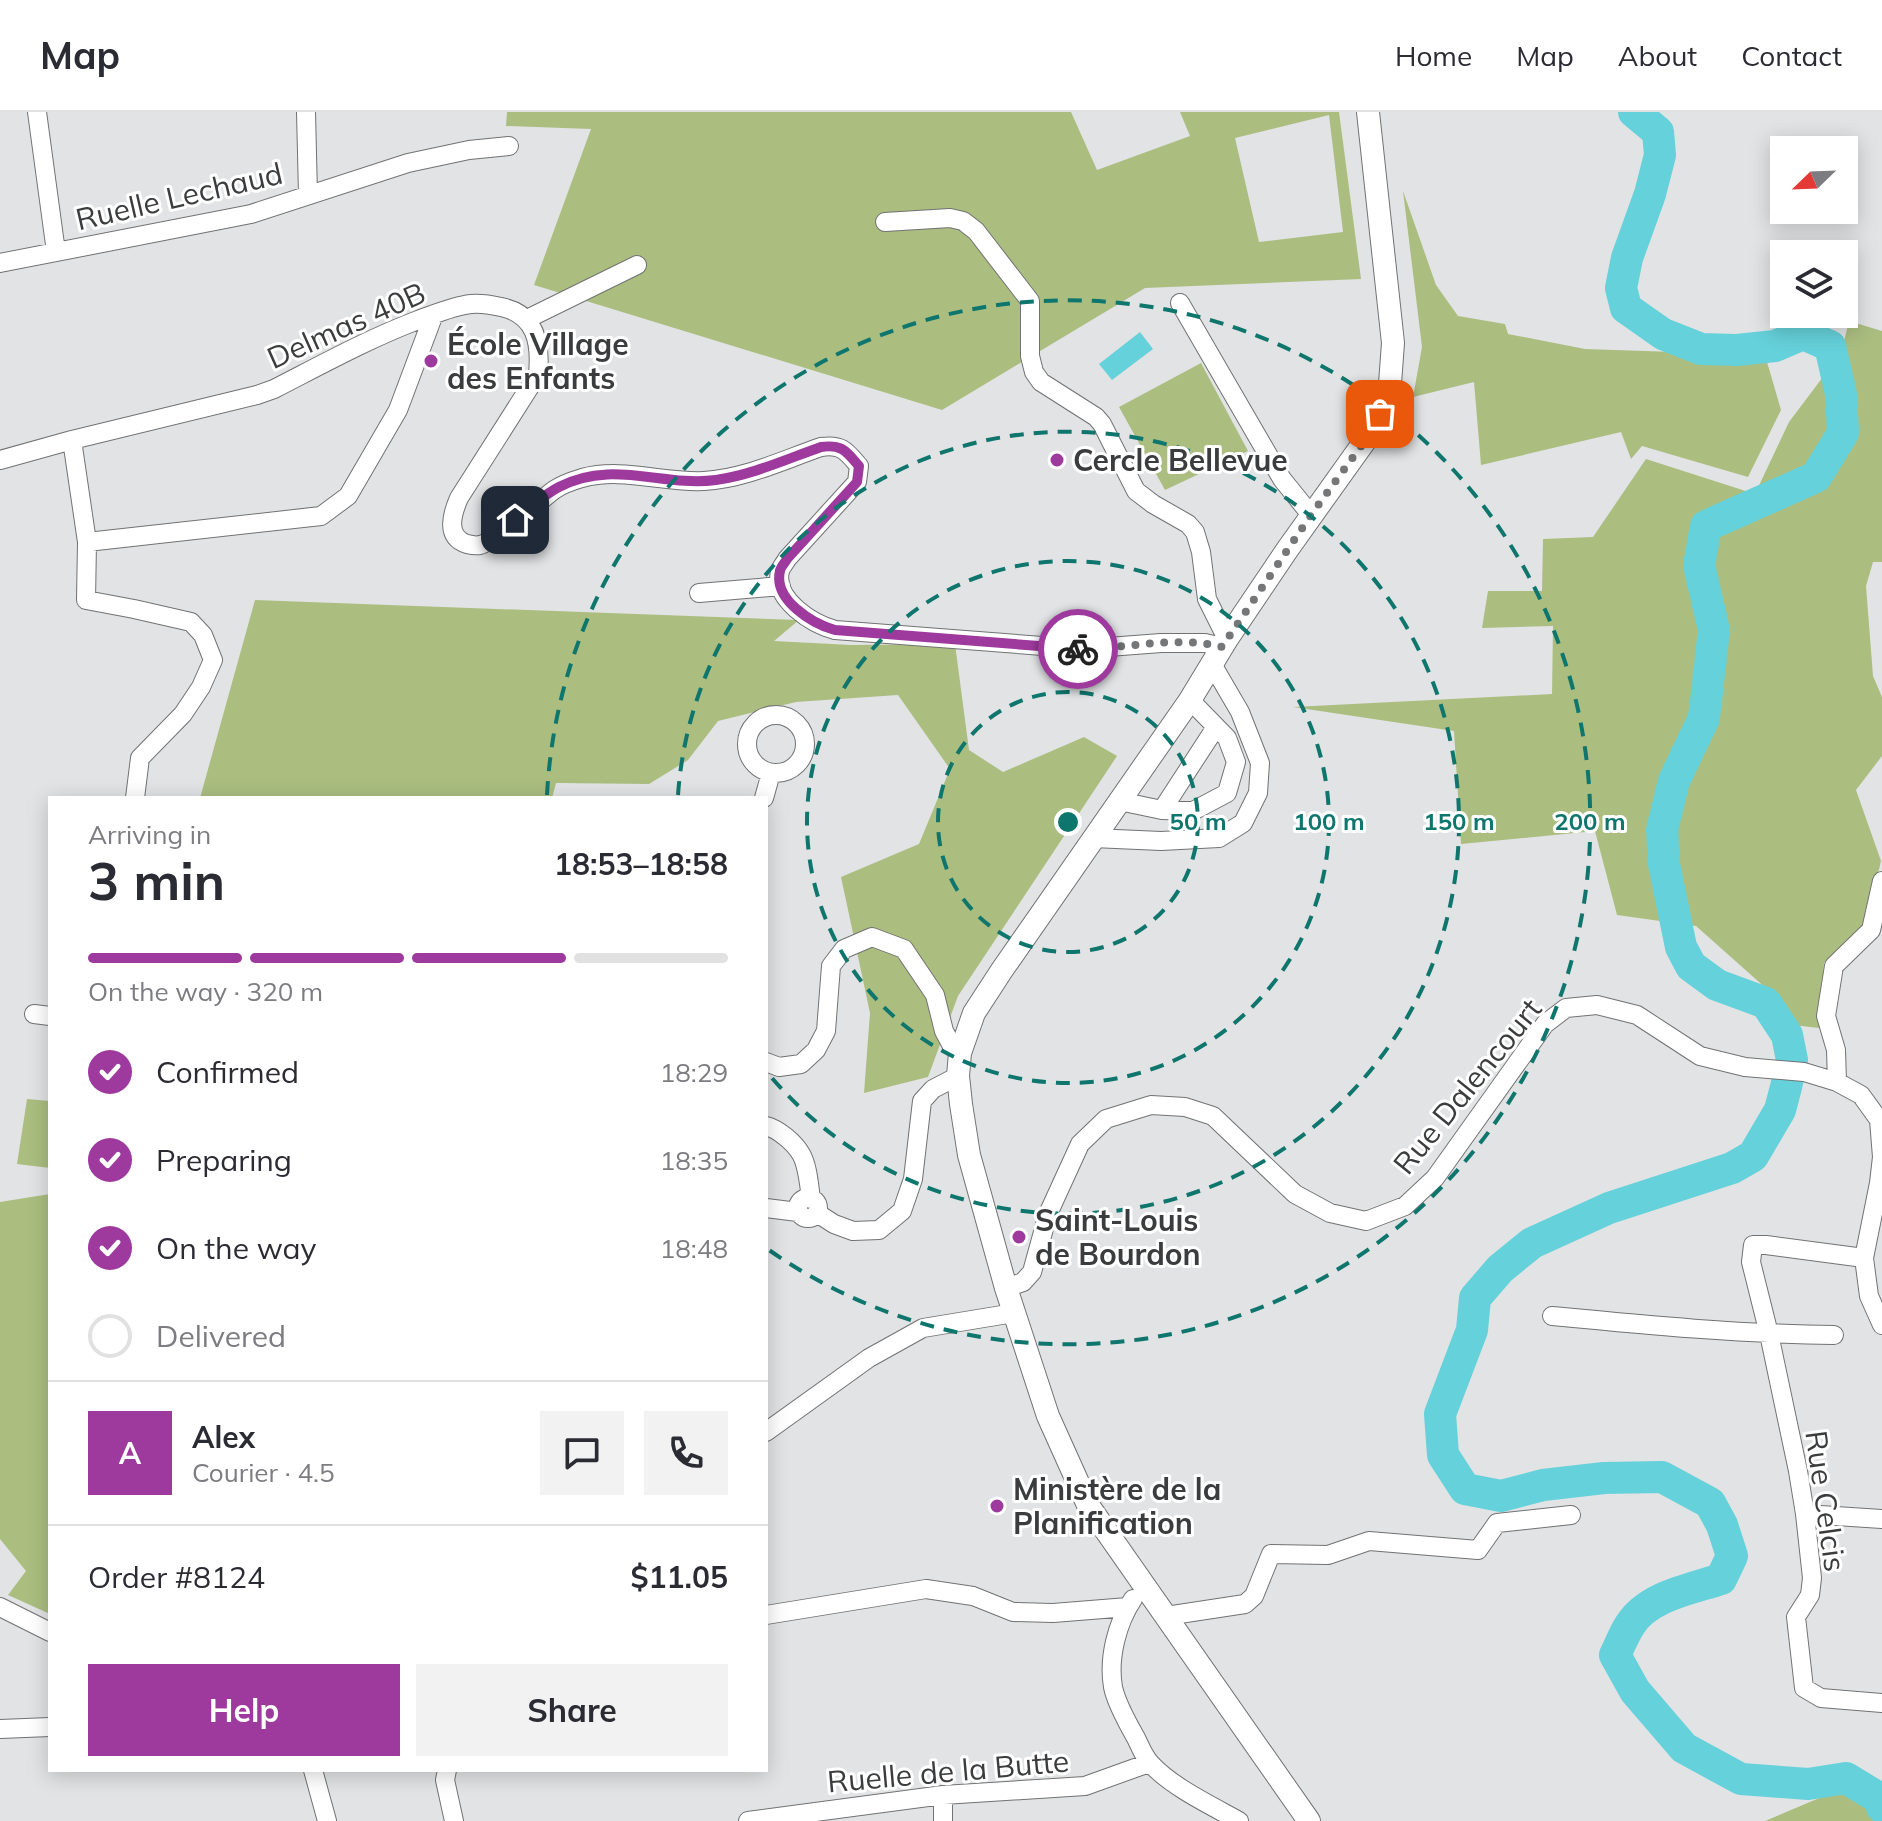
<!DOCTYPE html>
<meta charset="utf-8">
<style>
body{margin:0;font-family:Mulish,sans-serif;background:#f2f2f3;color:#2b2b33;height:100vh;display:flex;flex-direction:column;font-size:30px;white-space:nowrap}
*{box-sizing:border-box;margin:0}
p{font-size:26px;color:#7c7c81}
.icon{flex:none;width:44px;height:44px;fill:none;stroke:currentColor;stroke-width:2;stroke-linecap:round;stroke-linejoin:round}
.map{position:relative;flex:1;overflow:hidden}
.side{position:absolute;left:48px;top:684px;width:720px;height:976px;display:flex;flex-direction:column;background:#fff;border-radius:0px;box-shadow:0 4px 20px #0003}
.side>*{flex:none}
.needle{width:52px;rotate:247deg}
.tools{position:absolute;left:1770px;top:24px;display:grid;gap:16px}
.tools a{display:grid;place-items:center;width:88px;height:88px;border-radius:0px;background:#fff;box-shadow:0 4px 20px #0003;font-size:40px}
.pin{position:absolute;display:grid;place-items:center;width:68px;height:68px;color:#fff;margin:-34px;border-radius:16px;box-shadow:0 4px 12px #0006}
.courier{position:absolute;display:grid;place-items:center;width:80px;height:80px;margin:-40px;border:6px solid #9e399e;border-radius:50%;background:#fff;color:#222;box-shadow:0 2px 10px #0007}
.overview em{font-style:normal;font-weight:700}
.overview div{display:flex;flex-direction:column-reverse}
.overview{display:flex;align-items:center;justify-content:space-between;height:136px;padding:0 40px}
h1{font-size:52px;font-weight:700;line-height:60px}
.bar{display:grid;grid-template-columns:repeat(4,1fr);gap:12px 8px;align-content:center;height:96px;padding:0 40px}
.bar i{height:10px;border-radius:6px;background:#e1e1e2}
.bar .selected{background:#9e399e}
.bar p{grid-column:span 4}
.line{display:flex;align-items:center;gap:20px;padding:0 40px;border-top:2px solid #e1e1e2}
.line div{flex:1}
.round{display:grid;place-items:center;flex:none;width:84px;height:84px;border-radius:0px;background:#f2f2f3}
ol{padding:0 40px;list-style:none}
li{display:flex;align-items:center;gap:24px;height:88px}
li p{margin-inline-start:auto}
li .icon{padding:8px;border-radius:50%;background:#9e399e;color:#fff;stroke-width:4}
li:last-child{color:#7c7c81}
li i{width:44px;height:44px;border:4px solid #e1e1e2;border-radius:50%}
.cta{display:flex;gap:16px;margin-top:auto;padding:16px 40px}
.cta a{flex:1;height:92px;border-radius:0px;background:#9e399e;color:#fff;font-size:32px;font-weight:700;line-height:92px;text-align:center}
.cta a+a{background:#f2f2f3;color:#2b2b33}
header{display:flex;align-items:center;gap:48px;box-sizing:border-box;height:112px;padding:0 40px;background:#fff;border-bottom:2px solid #e1e1e2}
header strong{font-size:38px}
nav{display:flex;gap:44px;margin-inline-start:auto;font-size:28px}
.map>svg:first-child{display:block}
.green{fill:#abbe80;fill-rule:evenodd}
.water{fill:#65d1da}
.lines{fill:none;stroke-linecap:round;stroke-linejoin:round}
.river{stroke:#65d1da;stroke-width:32}
.minor-casing{stroke:#717273;stroke-width:20}
.major-casing{stroke:#717273;stroke-width:24}
.minor{stroke:#fff;stroke-width:18}
.major{stroke:#fff;stroke-width:22}
.done{stroke:#757677;stroke-width:8;stroke-dasharray:0 14.4}
.route{stroke:#9e399e;stroke-width:10}
.ring{fill:none;stroke:#0f766e;stroke-width:4;stroke-dasharray:14 10}
.poi-dot{fill:#9e399e;stroke:#fff;stroke-width:3}
.labels{text-anchor:middle;dominant-baseline:central;stroke-width:6;stroke-linejoin:round;paint-order:stroke}
.street-label{font-size:30px;fill:#3b3c3d;stroke:#fff}
.poi-label{font-size:30px;font-weight:bold;fill:#3b3c3d;stroke:#fff;text-anchor:start}
.centre{fill:#0f766e;stroke:#fff;stroke-width:4}
.ring-label{font-size:24px;text-anchor:middle;font-weight:bold;fill:#0f766e;stroke:#fff;stroke-width:6;stroke-linejoin:round;paint-order:stroke}
</style>
<header>
<strong>Map</strong>
<nav><a>Home</a><a>Map</a><a>About</a><a>Contact</a></nav>
</header>
<div class="map">
<svg width="1882" height="1709" viewBox="0 0 1882 1709">
<rect width="100%" height="100%" fill="#e2e3e4"/>
<path class="green" d="M507,0H1071L1097,58L1190,24L1180,0H1339L1361,167L1145,176L942,298L534,173L591,17L506,14ZM1329,3L1343,120L1259,130L1235,26Z
M1403,79L1436,173L1458,204L1505,212L1508,222L1585,237L1765,243L1781,298L1748,365L1642,334L1631,347L1621,320L1481,353L1474,270L1413,285L1422,235Z
M1849,209L1882,219V450H1873L1866,474L1873,564L1882,585V644L1856,678L1881,749L1864,820L1824,851L1819,916L1793,913L1777,886L1696,814L1617,803L1595,719L1461,732L1454,619L1293,595L1552,582L1553,514L1482,516L1488,479H1542L1543,427L1593,425L1646,347L1755,382L1789,310L1841,241Z
M1201,251L1248,339L1165,378L1119,295Z
M255,488L799,508L774,529L851,533L955,532L969,638L1003,660L1084,625L1117,644L958,884L928,965L864,981L870,901L841,765L919,732L950,657L898,583L796,590L718,609L688,648L649,672L556,671L552,686H200Z
M27,987L50,989V1056L17,1052Z
M50,1082V1502L8,1483L26,1459L0,1427V1090Z
M1857,1670L1882,1676V1709H1765Z"/>
<path class="water" d="M1140,220L1153,237L1112,268L1099,252Z"/>
<g class="lines">
<path class="river" d="M1634,0L1658,20L1660,43L1650,82L1627,146L1621,176L1626,196L1663,222L1701,237L1737,238L1775,234L1803,222L1830,234L1841,282L1843,321L1816,365L1706,414L1699,453L1714,518L1704,606L1674,669L1662,718L1664,752L1681,835L1691,854L1717,873L1766,891L1787,923L1792,948L1786,975L1780,998L1753,1044L1732,1056L1609,1096L1532,1131L1500,1157L1475,1186L1472,1218L1440,1302L1443,1343L1465,1377L1501,1384L1543,1373L1604,1366L1662,1365L1710,1391L1722,1413L1732,1444L1721,1467C1691,1477 1648,1484 1630,1513C1624,1522 1620,1533 1615,1543L1635,1579L1684,1636L1741,1667L1808,1672L1846,1666L1879,1686L1882,1695"/>
<g class="minor-casing">
<path id="minor" d="M37,0L56,140
M306,0L308,83
M885,110L950,106L963,109L976,119L1030,189V244L1034,260L1041,270L1096,305L1102,312L1136,379L1153,392L1188,412L1195,420L1201,440L1207,487L1227,527
M0,151L251,102L408,51L469,38L509,34
M1180,191L1282,367L1311,403
M527,207L637,153
M72,328L87,430L86,488L134,497L191,510L203,523L213,548L201,575L183,602L140,646L135,686
M0,348L72,328L257,283L274,277C321,253 368,227 418,208C435,202 453,194 471,192C481,191 492,193 501,195C536,202 541,231 538,262L459,386C452,402 445,425 467,432C471,433 476,434 480,433C494,430 539,389 554,378C561,373 572,369 582,366C623,355 662,371 704,369C744,367 783,348 821,335C842,332 846,339 859,354L857,370L787,447C785,451 781,455 780,459C773,488 813,512 835,518L1082,537L1161,531H1205L1222,535
M87,430L321,404L348,384L398,298L434,202
M699,481L781,474
M747 632a29 29 0 1 1 58 0a29 29 0 1 1-58 0Z
M764,686L771,661
M1119,689L1162,698L1193,699L1227,681L1236,650L1227,626L1190,588
M1162,698L1216,615
M1093,726L1161,729L1219,726L1243,711L1258,681L1260,651L1240,600L1212,552
M34,902L50,904
M766,950L779,955L801,952L816,938L826,919L831,854L844,837L872,825L904,837L935,883L944,919L952,934L960,941
M1837,970L1836,938L1826,904L1834,854L1871,818L1882,769
M766,1014C778,1017 794,1030 801,1042C808,1054 809,1073 811,1087
M798 1096a10 10 0 1 1 20 0a10 10 0 1 1-20 0Z
M766,1096L798,1100
M817,1101L834,1112L853,1119L879,1118L902,1099L913,1067L922,989L933,977L958,964
M1864,1146L1766,1133H1753L1751,1150L1769,1222L1798,1359L1805,1402L1812,1466L1810,1483L1796,1505L1804,1576L1821,1586L1882,1591
M1006,1176L1023,1170L1032,1160L1048,1102L1080,1032L1106,1007L1151,993L1185,995L1213,1004L1295,1082L1330,1101L1366,1109L1405,1094L1435,1066L1545,912L1566,896L1597,893L1637,903L1700,944L1745,955L1804,960L1837,970L1861,983L1879,1008L1882,1045L1879,1071L1864,1146L1869,1184L1882,1213
M1552,1204C1646,1213 1739,1222 1834,1223
M766,1320L869,1246L923,1216L1014,1201
M1805,1402L1882,1407
M1133,1487C1117,1511 1108,1546 1113,1575C1116,1590 1128,1612 1136,1626C1140,1634 1144,1645 1151,1652C1172,1675 1212,1694 1239,1709
M0,1495L50,1520
M766,1503L926,1477L973,1484L1013,1500L1053,1501L1128,1495
M1166,1504L1245,1492L1254,1484L1271,1442L1328,1443L1369,1429L1478,1438L1497,1411L1571,1403
M0,1617L50,1615
M313,1658L327,1709
M447,1658L445,1668L454,1709
M748,1709L943,1683L1085,1674L1149,1651
M943,1709V1683"/>
</g>
<g class="major-casing">
<path id="major" d="M1309,1709L1088,1393L1048,1304L1006,1176L969,1043L961,992L958,964L960,941L974,901L1002,858L1190,588L1227,527L1287,438L1372,319L1389,285L1393,231L1368,0"/>
</g>
<use href="#minor" class="minor"/>
<use href="#major" class="major"/>
</g>
<g class="lines">
<path class="done" d="M1078,537C1126,537 1175,523 1222,535L1311,403L1372,319L1380,302"/>
<path class="route" d="M515,408C529,397 543,383 559,375C612,347 662,375 716,368C752,363 787,347 821,335C842,332 846,339 859,354L857,370L787,447C785,451 781,454 780,459C773,488 813,512 835,518L1078,537"/>
</g>
<g class="ring">
<circle cx="1068" cy="710" r="130"/>
<circle cx="1068" cy="710" r="261"/>
<path d="M678 683A391 391 0 1 1 766 959"/>
<path d="M547 683A522 522 0 1 1 769 1138"/>
</g>
<g class="poi-dot">
<circle cx="431" cy="249" r="8"/>
<circle cx="1057" cy="348" r="8"/>
<circle cx="1019" cy="1125" r="8"/>
<circle cx="997" cy="1394" r="8"/>
</g>
<g class="labels">
<g class="street-label">
<text transform="translate(179 84) rotate(-13)">Ruelle Lechaud</text>
<text transform="translate(346 213) rotate(-24)">Delmas 40B</text>
<text transform="translate(1467 974) rotate(-51)">Rue Dalencourt</text>
<text transform="translate(1826 1389) rotate(82)">Rue Celcis</text>
<text transform="translate(948 1659) rotate(-5)">Ruelle de la Butte</text>
</g>
<g class="poi-label">
<text x="447" y="232">École Village<tspan x="447" dy="34">des Enfants</tspan></text>
<text x="1073" y="348">Cercle Bellevue</text>
<text x="1035" y="1108">Saint-Louis<tspan x="1035" dy="34">de Bourdon</tspan></text>
<text x="1013" y="1377">Ministère de la<tspan x="1013" dy="34">Planification</tspan></text>
</g>
</g>
<circle cx="1068" cy="710" r="12" class="centre"/>
<g class="ring-label">
<text x="1198" y="718">50 m</text>
<text x="1329" y="718">100 m</text>
<text x="1459" y="718">150 m</text>
<text x="1590" y="718">200 m</text>
</g>
</svg>
<div class="tools">
<a><svg class="needle" viewBox="-14 -14 28 28"><path d="M0-13l5 13h-10z" fill="#e53935"/><path d="M0 13l5-13h-10z" fill="#7c7c81"/></svg></a>
<a><svg class="icon" aria-label="layers" viewBox="0 0 24 24"><path d="M12 4l9 5-9 5-9-5zM3 14l9 5 9-5"/></svg></a>
</div>
<div class="pin" style="left:1380px;top:302px;background:#ea580c"><svg class="icon" aria-label="bag" viewBox="0 0 24 24"><path d="M5 8h14l-1 12H6zM9 8a3 3 0 0 1 6 0"/></svg></div>
<div class="pin" style="left:515px;top:408px;background:#1f2937"><svg class="icon" aria-label="home" viewBox="0 0 24 24"><path d="M3 11l9-7 9 7M6 9v11h12V9"/></svg></div>
<div class="courier" style="left:1078px;top:537px"><svg class="icon" aria-label="bike" viewBox="0 0 24 24"><circle cx="6" cy="16" r="4"/><circle cx="18" cy="16" r="4"/><path d="M6 16l4-8h5l3 8M10 8l3 8H6M13 5h3"/></svg></div>
<section class="side">
<div class="overview"><div><h1>3 min</h1><p>Arriving in</p></div><em>18:53–18:58</em></div>
<div class="bar"><i class="selected"></i><i class="selected"></i><i class="selected"></i><i></i><p>On the way · 320 m</p></div>
<ol>
<li><svg class="icon" aria-label="check" viewBox="0 0 24 24"><path d="M5 12l5 5 9-10"/></svg>Confirmed<p>18:29</p></li>
<li><svg class="icon" aria-label="check" viewBox="0 0 24 24"><path d="M5 12l5 5 9-10"/></svg>Preparing<p>18:35</p></li>
<li><svg class="icon" aria-label="check" viewBox="0 0 24 24"><path d="M5 12l5 5 9-10"/></svg>On the way<p>18:48</p></li>
<li><i></i>Delivered</li>
</ol>
<div class="line" style="height:144px"><b class="round" style="background:#9e399e;color:#fff">A</b><div><b>Alex</b><p>Courier · 4.5</p></div><a class="round"><svg class="icon" aria-label="chat" viewBox="0 0 24 24"><path d="M4 5h16v11H9l-5 4z"/></svg></a><a class="round"><svg class="icon" aria-label="phone" viewBox="0 0 24 24"><path d="M5 4h4l2 5-3 2q2 4 5 5l2-3 5 2v4C11 20 4 13 5 4z"/></svg></a></div>
<div class="line" style="height:104px"><div>Order #8124</div><b>$11.05</b></div>
<div class="cta"><a>Help</a><a>Share</a></div>
</section>
</div>
